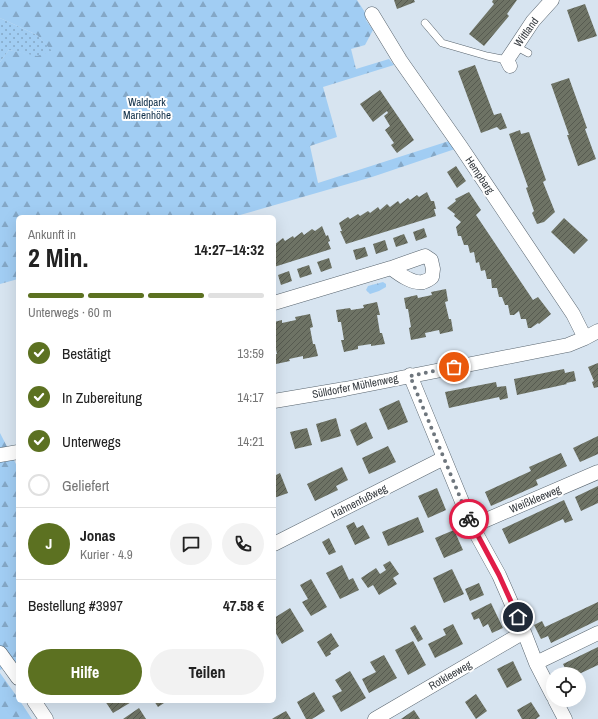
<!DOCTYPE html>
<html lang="de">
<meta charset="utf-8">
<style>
body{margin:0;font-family:"Archivo Narrow",sans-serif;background:#f2f2f2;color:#222;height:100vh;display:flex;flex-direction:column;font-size:15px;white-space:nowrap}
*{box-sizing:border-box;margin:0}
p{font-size:13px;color:#767676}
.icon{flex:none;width:22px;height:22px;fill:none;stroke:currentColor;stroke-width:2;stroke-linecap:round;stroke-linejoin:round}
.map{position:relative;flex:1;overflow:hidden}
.panel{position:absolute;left:16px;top:215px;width:260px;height:488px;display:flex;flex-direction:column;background:#fff;border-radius:6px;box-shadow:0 4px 16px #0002}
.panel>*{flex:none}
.controls{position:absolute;left:546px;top:667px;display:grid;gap:8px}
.controls a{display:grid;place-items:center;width:40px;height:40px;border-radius:50%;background:#fff;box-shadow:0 4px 16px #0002;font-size:20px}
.pin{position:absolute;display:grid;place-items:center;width:34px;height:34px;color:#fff;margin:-17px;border:2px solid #fff;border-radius:50%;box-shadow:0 1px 4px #0007}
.courier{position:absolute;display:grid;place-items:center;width:40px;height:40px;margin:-20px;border:3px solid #e11d48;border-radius:50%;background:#fff;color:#222;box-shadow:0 1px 5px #0007}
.headline em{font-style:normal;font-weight:700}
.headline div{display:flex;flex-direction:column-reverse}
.headline{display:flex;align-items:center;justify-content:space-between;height:68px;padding:0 12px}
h1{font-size:26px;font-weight:700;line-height:30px}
.bar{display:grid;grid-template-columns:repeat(4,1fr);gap:6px 4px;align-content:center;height:48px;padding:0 12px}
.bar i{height:5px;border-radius:3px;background:#e0e0e0}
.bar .selected{background:#5c7121}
.bar p{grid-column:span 4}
.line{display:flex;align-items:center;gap:10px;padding:0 12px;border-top:1px solid #e0e0e0}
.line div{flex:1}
.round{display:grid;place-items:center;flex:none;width:42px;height:42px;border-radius:21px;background:#f2f2f2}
ol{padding:0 12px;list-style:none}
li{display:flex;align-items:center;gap:12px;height:44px}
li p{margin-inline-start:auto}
li .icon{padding:4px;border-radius:50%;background:#5c7121;color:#fff;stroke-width:4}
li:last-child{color:#767676}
li i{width:22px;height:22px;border:2px solid #e0e0e0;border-radius:50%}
.action{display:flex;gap:8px;margin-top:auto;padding:8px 12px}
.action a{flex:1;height:46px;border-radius:24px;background:#5c7121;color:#fff;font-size:16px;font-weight:700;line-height:46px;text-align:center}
.action a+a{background:#f2f2f2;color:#222}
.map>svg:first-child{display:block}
.grass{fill:url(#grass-dots)}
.forest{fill:url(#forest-firs)}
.park{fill:url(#park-crowns)}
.building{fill:url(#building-hatch)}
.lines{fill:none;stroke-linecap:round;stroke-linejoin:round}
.lane-casing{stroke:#59656f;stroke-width:8}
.street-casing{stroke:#59656f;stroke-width:15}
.lane{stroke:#fff;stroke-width:7}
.street{stroke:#fff;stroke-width:14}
.done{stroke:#6e767d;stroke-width:4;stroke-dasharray:0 7.2}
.route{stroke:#e11d48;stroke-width:5}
.labels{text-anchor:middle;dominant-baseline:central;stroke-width:4;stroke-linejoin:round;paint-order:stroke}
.street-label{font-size:11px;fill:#353a3f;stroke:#fff}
.park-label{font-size:11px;fill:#12314a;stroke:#fff}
</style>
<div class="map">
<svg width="598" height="719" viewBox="0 0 598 719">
<defs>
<pattern id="grass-dots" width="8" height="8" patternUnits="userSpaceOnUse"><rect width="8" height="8" fill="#a1cdf3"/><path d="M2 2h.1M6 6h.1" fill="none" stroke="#84a7c6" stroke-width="1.8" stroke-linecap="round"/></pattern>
<pattern id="forest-firs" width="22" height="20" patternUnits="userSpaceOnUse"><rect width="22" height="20" fill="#a1cdf3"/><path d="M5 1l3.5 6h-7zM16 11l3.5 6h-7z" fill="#84a7c6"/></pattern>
<pattern id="park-crowns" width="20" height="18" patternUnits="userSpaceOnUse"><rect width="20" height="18" fill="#a1cdf3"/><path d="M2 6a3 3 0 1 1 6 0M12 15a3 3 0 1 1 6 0" fill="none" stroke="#84a7c6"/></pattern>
<pattern id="building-hatch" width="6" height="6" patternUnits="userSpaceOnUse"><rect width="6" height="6" fill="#6e7365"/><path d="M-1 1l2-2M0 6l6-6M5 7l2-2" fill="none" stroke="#565a50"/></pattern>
</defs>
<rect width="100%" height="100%" fill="#d7e4f0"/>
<path class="grass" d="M0,18L37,35L53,51L37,57L9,50L0,62Z"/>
<path class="forest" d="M0,0H357L368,17L366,20L373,30L365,45L351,49L356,69L389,59L394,65L323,87L337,137L310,146L318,183L449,141L455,149L372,177L233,217H18V279L0,284V62L9,50L37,56L52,51L37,35L0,18Z
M0,433L18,468V661L0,670Z
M0,673L18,698V701H20L32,719H0Z"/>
<path class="park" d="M383,282L386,284V287L379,291L370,294L366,290L368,286Z"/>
<path class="building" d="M394,0H414L415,2L397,9Z
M493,0H517L507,14L509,16L484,46L469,34L494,4L492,2Z
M585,4L597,36L578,42L567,10Z
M475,65L494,115L501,113L507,128L500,130L497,127L481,133L458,71Z
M569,78L587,128L585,129L596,159L578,166L567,135H569L551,84Z
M380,90L414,140L397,153L391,145L394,143L385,130L390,126L384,116L388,113L387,111L373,122L360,104Z
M520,130L521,134L529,132L546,180L543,182L555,212L544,222L537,224L532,213L534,211L526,188L528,187L509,134Z
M456,166L466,181L457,188L447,172Z
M427,192L431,201H434L436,209H434L436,216L346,244L340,231H342L339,223L348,217L350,219L358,214L360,216L368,211L370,213L378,207L380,210L387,204L390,207L398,201L400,204L408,198L410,200L417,195L419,197Z
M469,192L481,210L476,215L533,300L538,297L551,314L539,324L538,323L531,328H528L526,319H521L519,311L514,315H510L508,305H505L502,297H499L497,288H492L491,279H487L485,270L481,271L479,262L476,263L474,252L470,253L468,245H464L461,236H458L456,227L461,222L454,216L455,214L447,208L456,201L455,199Z
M564,218L588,240L574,254L551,232Z
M322,226L326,236L328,235L330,241L328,242L331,249L274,267V245L283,238L285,241L293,236L294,238L302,232L304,235L312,229L315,231Z
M424,228L427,237L416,241L413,232Z
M404,234L408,243L396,247L393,238Z
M385,240L388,250L376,254L373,244Z
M365,247L368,256L356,260L353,250Z
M329,258L332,268L321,272L317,262Z
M309,265L312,274L300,278L297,269Z
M289,271L292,281L281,285L278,275Z
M446,289L448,301L445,302L449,319H451L453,331L440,334L439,330L425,333L426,337L411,340L409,328L411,327L408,309H406L404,298L417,295L418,298L432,295L431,292Z
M377,302L380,315H377L380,333H382L385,344L371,346V344L358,346V349L344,352L341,340H344L341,322H338L336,310L350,308L351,310L364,308L363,305Z
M310,314L313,327L310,328L313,344H315L318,356L303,359V356L289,359L290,361L276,364L275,354H277L274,341V322L282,320V323L296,320L295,317Z
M598,363V387L594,388L592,382L594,381L588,367Z
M564,369L565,373L574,371L576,381L566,383L567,384L517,395L514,379Z
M496,382L497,387L506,386L508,398L500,400L499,397L449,408L445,392Z
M399,400L408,422L388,430L379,409Z
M336,418L341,436L321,442L316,424Z
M366,422L373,438L357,446L350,430Z
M307,428L312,445L295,449L290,432Z
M598,436V454L580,462L573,448Z
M388,446L396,462L369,474L362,458Z
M561,453L567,466L536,480L538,485L491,506L485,492L531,471L529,467Z
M342,467L348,480L336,486L338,490L315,501L307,484Z
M280,473L288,493L274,498V476Z
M598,486V503L581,511L575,497Z
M437,488L446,510L428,518L418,496Z
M564,500L573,520L565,523L563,519L509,544L502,529Z
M418,517L424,532L388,546L382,532Z
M354,522L357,528L363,525L370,538L355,545L346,526Z
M454,530L463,550L444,558L435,538Z
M329,538L336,552L329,555L322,542Z
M390,561L399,574L393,578L397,584L379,595L373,585L368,588L361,578L376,568L380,574L386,570L383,565Z
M342,565L349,580L353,578L359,590L340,599L326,573Z
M452,569L464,594L444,603L433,578Z
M311,579L327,607L311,616L302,602L308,599L300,585Z
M479,583L484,595L470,601L465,589Z
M598,602V620L551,643L548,636L541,639L534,625L542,621L545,627Z
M491,603L503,628L492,633L488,624L483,627L479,618L474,620L471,613Z
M290,608L304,631L282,644L274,630V618Z
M453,624L463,644L435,658L428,644L446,635L443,629Z
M415,625L423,639L418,642L410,628Z
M331,633L339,646L330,652L331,654L326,657L317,642Z
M413,641L426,665L408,675L395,650Z
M598,647V665L579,674H568L563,664Z
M384,655L397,678L369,693L362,679L376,672L370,662Z
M513,661L522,680L507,688L497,669Z
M350,671L366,698L341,712L332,696L342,691L335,680Z
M314,692L325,711L312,719H306L297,702Z
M476,694L487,711L476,719L465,702Z
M105,701H133L113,713Z
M154,701H167L158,707Z
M531,702L540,716L536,719H522L517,710Z
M139,708L146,719H123Z
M414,710L420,719H401Z
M286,711L291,719H272L275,717Z"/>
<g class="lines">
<g class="lane-casing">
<path id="lane" d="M425,23L442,43L487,56L507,60
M515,46L528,53"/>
</g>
<g class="street-casing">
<path id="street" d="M372,14L400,60L461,147L573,314L585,338
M510,66L507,60L533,21L552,0
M274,303L391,268L425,256L431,260L433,269L432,277C430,279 426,281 423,282C412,284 399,274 391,268
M410,375L472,526L499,575L524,632L536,663L553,696
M274,401L345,389L568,345L585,338L598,331
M0,455L18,452
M472,526L598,472
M274,544L444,458
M0,653L18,678
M536,663L598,633
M555,700L565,719
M34,701L46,719
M375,719L524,632"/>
</g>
<use href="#lane" class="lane"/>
<use href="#street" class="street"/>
</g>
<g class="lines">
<path class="done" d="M454,367L410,376L469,519"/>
<path class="route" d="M469,519L499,575L518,617"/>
</g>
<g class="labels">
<g class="street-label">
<text transform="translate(526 32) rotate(-54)">Wittland</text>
<text transform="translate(480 175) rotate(56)">Hempbarg</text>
<text transform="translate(355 386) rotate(-11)">Sülldorfer Mühlenweg</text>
<text transform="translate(535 499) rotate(-23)">Weißkleeweg</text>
<text transform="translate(359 501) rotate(-27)">Hahnenfußweg</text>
<text transform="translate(450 675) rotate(-30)">Rotkleeweg</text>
</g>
<g class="park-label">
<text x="147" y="102">Waldpark<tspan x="147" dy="13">Marienhöhe</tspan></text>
</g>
</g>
</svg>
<div class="controls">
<a><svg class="icon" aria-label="locate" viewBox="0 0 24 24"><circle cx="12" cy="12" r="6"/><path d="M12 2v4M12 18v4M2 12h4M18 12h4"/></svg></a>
</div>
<div class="pin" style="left:454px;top:367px;background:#ea580c"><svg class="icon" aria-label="bag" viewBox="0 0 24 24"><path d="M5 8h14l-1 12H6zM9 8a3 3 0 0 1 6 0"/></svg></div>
<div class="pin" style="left:518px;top:617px;background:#1f2937"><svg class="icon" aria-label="home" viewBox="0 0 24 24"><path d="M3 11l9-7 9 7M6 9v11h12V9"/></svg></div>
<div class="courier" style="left:469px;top:519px"><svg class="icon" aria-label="bike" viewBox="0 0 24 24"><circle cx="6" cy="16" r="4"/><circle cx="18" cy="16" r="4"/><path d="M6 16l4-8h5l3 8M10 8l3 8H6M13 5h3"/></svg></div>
<section class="panel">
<div class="headline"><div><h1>2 Min.</h1><p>Ankunft in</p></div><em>14:27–14:32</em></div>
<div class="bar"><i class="selected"></i><i class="selected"></i><i class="selected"></i><i></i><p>Unterwegs · 60 m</p></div>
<ol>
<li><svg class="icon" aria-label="check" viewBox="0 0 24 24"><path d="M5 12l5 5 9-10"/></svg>Bestätigt<p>13:59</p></li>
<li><svg class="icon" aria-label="check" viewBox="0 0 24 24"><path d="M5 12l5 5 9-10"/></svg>In Zubereitung<p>14:17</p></li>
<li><svg class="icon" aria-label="check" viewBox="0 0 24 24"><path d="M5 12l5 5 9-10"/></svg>Unterwegs<p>14:21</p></li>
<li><i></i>Geliefert</li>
</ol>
<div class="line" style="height:72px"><b class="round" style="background:#5c7121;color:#fff">J</b><div><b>Jonas</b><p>Kurier · 4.9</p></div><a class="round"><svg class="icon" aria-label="chat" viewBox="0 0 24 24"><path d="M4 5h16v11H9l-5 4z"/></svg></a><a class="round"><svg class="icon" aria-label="phone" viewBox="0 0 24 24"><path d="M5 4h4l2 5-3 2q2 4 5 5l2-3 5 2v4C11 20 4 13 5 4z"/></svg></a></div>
<div class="line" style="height:52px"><div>Bestellung #3997</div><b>47.58 €</b></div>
<div class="action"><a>Hilfe</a><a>Teilen</a></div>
</section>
</div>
